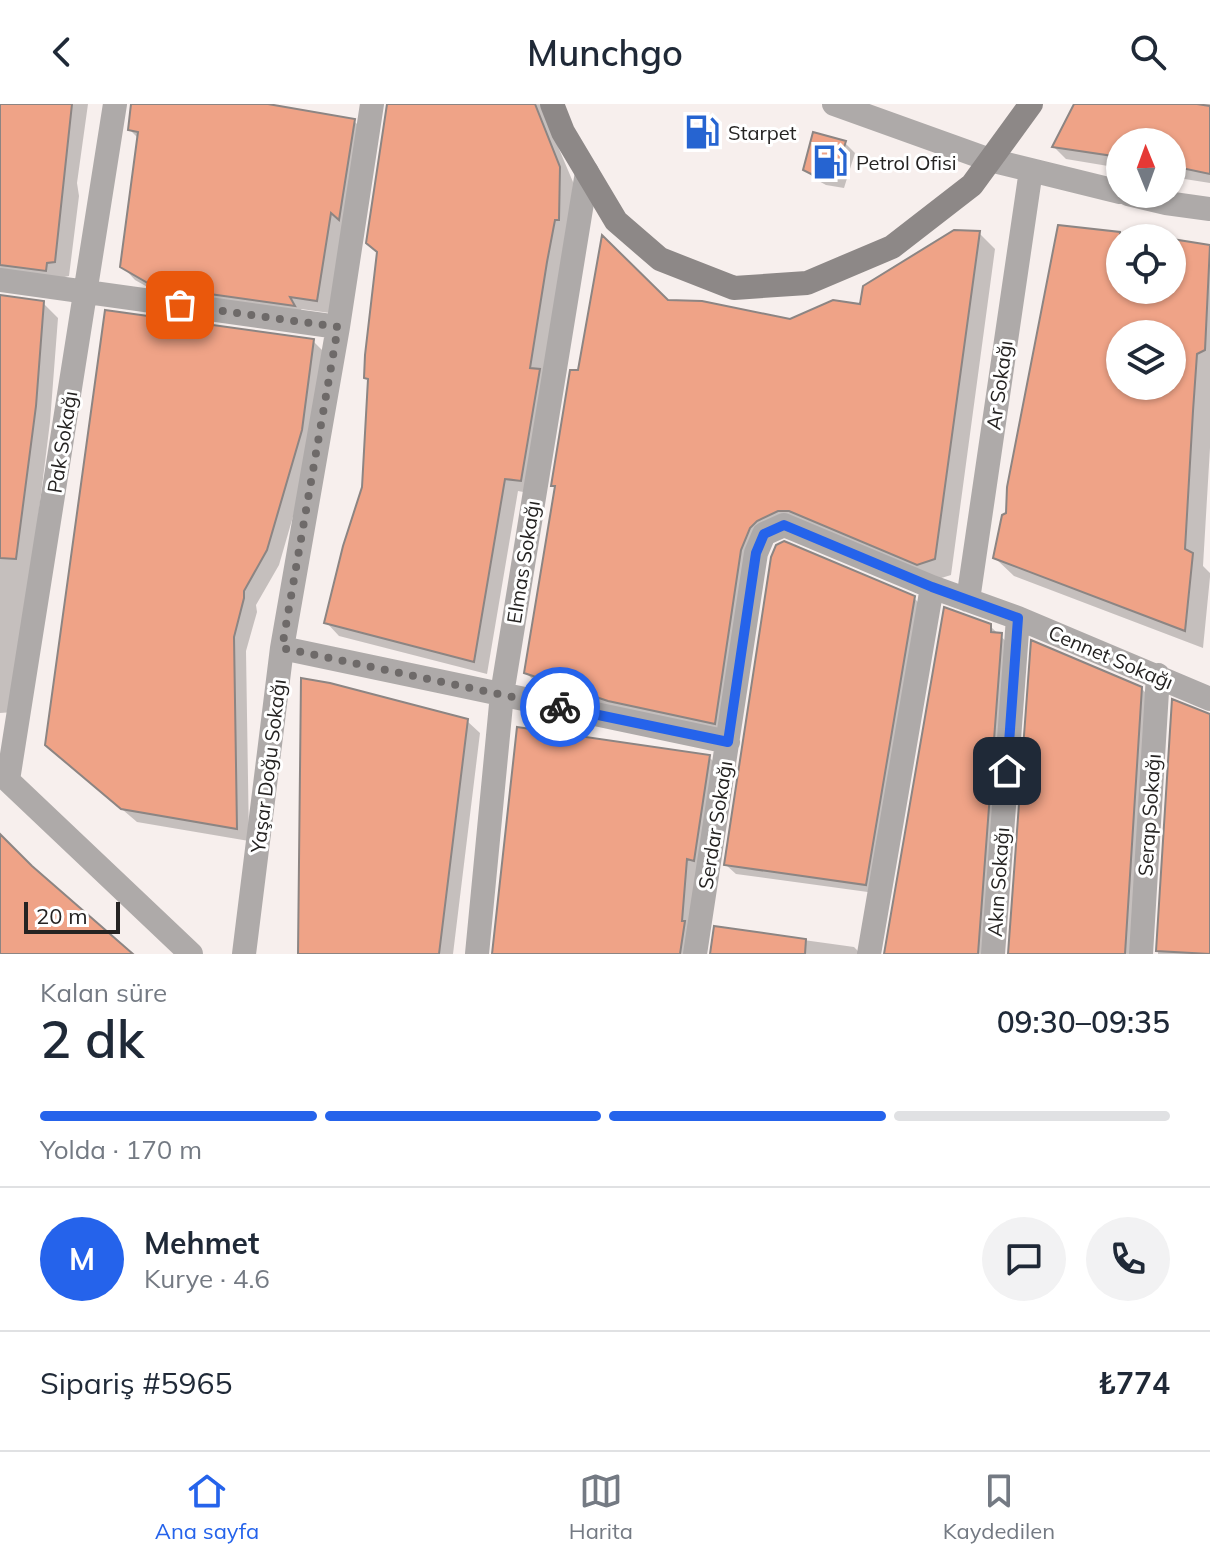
<!DOCTYPE html>
<html lang="tr">
<meta charset="utf-8">
<style>
body{margin:0;font-family:Mulish,sans-serif;background:#f2f2f3;color:#1f2937;height:100vh;display:flex;flex-direction:column;font-size:30px;white-space:nowrap}
*{box-sizing:border-box;margin:0}
p{font-size:26px;color:#747a83}
.icon{flex:none;width:44px;height:44px;fill:none;stroke:currentColor;stroke-width:2;stroke-linecap:round;stroke-linejoin:round}
.map{position:relative;height:850px;overflow:hidden}
.sheet{display:flex;flex-direction:column;background:#fff;flex:1}
.sheet>*{flex:none}
.needle{width:52px;rotate:359deg}
.buttons{position:absolute;left:1106px;top:24px;display:grid;gap:16px}
.buttons a{display:grid;place-items:center;width:80px;height:80px;border-radius:50%;background:#fff;box-shadow:0 2px 6px #0004;font-size:40px}
.scale{position:absolute;left:24px;bottom:20px;width:96px;box-sizing:border-box;padding-left:8px;border:4px solid #252322;border-top:0;font-size:22px;line-height:28px;white-space:nowrap;color:#252322;-webkit-text-stroke:6px #fff;paint-order:stroke}
.pin{position:absolute;display:grid;place-items:center;width:68px;height:68px;color:#fff;margin:-34px;border-radius:16px;box-shadow:0 4px 12px #0006}
.courier{position:absolute;display:grid;place-items:center;width:80px;height:80px;margin:-40px;border:6px solid #2563eb;border-radius:50%;background:#fff;color:#222;box-shadow:0 2px 10px #0007}
.head em{font-style:normal;font-weight:600}
.head div{display:flex;flex-direction:column-reverse}
.head{display:flex;align-items:center;justify-content:space-between;height:136px;padding:0 40px}
h1{font-size:52px;font-weight:600;line-height:60px}
.bar{display:grid;grid-template-columns:repeat(4,1fr);gap:12px 8px;align-content:center;height:96px;padding:0 40px}
.bar i{height:10px;border-radius:6px;background:#e0e1e3}
.bar .active{background:#2563eb}
.bar p{grid-column:span 4}
.line{display:flex;align-items:center;gap:20px;padding:0 40px;border-top:2px solid #e0e1e3}
.line div{flex:1}
.round{display:grid;place-items:center;flex:none;width:84px;height:84px;border-radius:42px;background:#f2f2f3}
header{display:flex;justify-content:space-between;align-items:center;height:104px;padding:0 40px;background:#fff;font-size:36px;font-weight:600}
.dock{display:flex;justify-content:space-around;align-items:center;height:112px;border-top:2px solid #e0e1e3;background:#fff;font-size:22px;color:#747a83}
.dock a{display:grid;justify-items:center;gap:4px}
.dock .active{color:#2563eb}
.map>svg:first-child{display:block}
.shadow{fill:#0003;fill-rule:evenodd}
.building{fill:#efa387;stroke:#8c8583;stroke-width:2;fill-rule:evenodd}
.lines{fill:none;stroke-linecap:round;stroke-linejoin:round}
.minor{stroke:#aeaaa9;stroke-width:24}
.secondary{stroke:#8d8887;stroke-width:24}
.done{stroke:#6e6a69;stroke-width:8;stroke-dasharray:0 14.4}
.route{stroke:#2563eb;stroke-width:10}
.labels{text-anchor:middle;dominant-baseline:central;stroke-width:6;stroke-linejoin:round;paint-order:stroke}
.poi-label{font-size:20px;fill:#252322;stroke:#fff;text-anchor:start}
.street-label{font-size:20px;fill:#252322;stroke:#fff}
</style>
<header><svg class="icon" aria-label="back" viewBox="0 0 24 24"><path d="M15 5l-7 7 7 7"/></svg>Munchgo<svg class="icon" aria-label="search" viewBox="0 0 24 24"><circle cx="10" cy="10" r="6"/><path d="M15 15l6 6"/></svg></header>
<div class="map">
<svg width="1210" height="850" viewBox="0 0 1210 850">
<rect width="100%" height="100%" fill="#f7efed"/>
<path class="shadow" d="M0,0H88L77,79L79,92L69,172L0,187Z
M133,0H251L354,17L367,30L330,209L301,205L306,214L169,195L135,176L122,162L139,35L130,26Z
M389,0H540L573,78L572,129L534,390L518,387L487,570L339,532L326,518L364,383L370,278L366,273L379,149Z
M1076,0H1210V79L1172,73V38H1120V64L1066,55L1054,43Z
M845,39L855,49L844,84L826,81L815,75L805,65Z
M1060,123L1136,131L1138,134H1120V186H1172V137L1210,143V344L1203,462L1210,469V473L1203,544L1014,472L995,454L1008,411ZM1120,230H1172V282H1120Z
M979,129L995,145L951,471L935,476L807,423L766,441L731,635L626,613L543,585L526,569L557,385L553,381L580,268L667,198L791,217L862,203Z
M0,193L43,199L58,214L50,318L14,608L0,609Z
M313,237L326,250L314,340L279,461L256,501L257,508L246,547L249,737L137,718L61,653Z
M914,494L924,504L875,789L736,770L726,761Z
M990,522L1014,545L993,850H886Z
M1141,584L1155,598L1140,850H1010Z
M1173,598L1210,611V850H1158Z
M467,617L480,629L453,850H300Z
M709,653L723,667L695,850H493Z
M716,824L854,843L861,850H711Z"/>
<path class="building" d="M0,0H72L55,158L47,159L46,167L0,161Z
M131,0H268L355,15L339,116L331,109L317,197L290,193L295,202L153,182L120,163L138,28L128,26Z
M387,0H535L560,63L559,116H555L547,158L530,264L540,265L521,377L505,375L474,558L324,519L343,442L362,383L368,275L364,274L365,251L377,148L366,139Z
M1074,0H1197L1210,2V70L1172,62V38H1120V53L1052,43Z
M813,28L846,37L834,75L815,72L803,66Z
M1058,121L1120,128V186H1172V135L1210,141L1205,246L1197,250L1193,307L1185,445L1193,449L1185,527L993,454L1002,411L1006,409L1007,383ZM1120,230H1172V282H1120Z
M954,126L980,127L935,455L917,461L789,407H778L757,417L750,424L741,446L715,620L608,597L524,569L555,382H551L570,266H578L602,131L668,196L702,197L790,215L833,196L860,200L863,182Z
M0,191L44,197L36,302L16,455L0,454Z
M105,206L314,235L302,326L267,446L244,487V494L234,533L237,725L121,705L45,641Z
M784,437L915,492L866,781L724,761L771,453L776,441Z
M944,503L991,520V528L1002,529L978,850H884Z
M1031,536L1142,583L1125,850H1008Z
M301,574L330,579L468,615L439,850H298Z
M1172,595L1210,610V850L1156,847Z
M517,623L710,651L694,757L687,755L682,817H685L680,850H492Z
M0,730L32,762L133,850H0Z
M714,822L806,835L805,850H710Z"/>
<g class="lines">
<path class="minor" d="M834,0L990,56L1120,88
M1128,90L1166,99L1210,105
M0,176L338,223
M968,496L1031,66
M282,544L728,638
M0,669L191,850
M8,676L115,0
M244,850L282,544L338,223L372,0
M477,850L502,590L587,68
M695,850L756,449L764,430L784,421L932,483L1018,514L1210,595
M869,850L932,483
M993,850L1018,514
M1141,850L1158,571"/>
<path class="secondary" d="M552,0L563,28L616,117L660,155L734,184L807,179L892,143L972,81L1031,0"/>
</g>
<g class="lines">
<path class="done" d="M180,201L338,223L282,544L560,603"/>
<path class="route" d="M560,603L728,638L756,449L764,430L784,421L932,483L1018,514L1007,667"/>
</g>
<defs>
<g id="fuel-bare" transform="scale(2.76)"><path d="M-5.5-6h7V0h2V4h1.3V-2.5L3-4.5l.8-.8L6-3V5H2.5V1h-1V6h-7ZM-4.2-4.7v3.2H.2V-4.7Z" fill="#2664d1" stroke="#fff" stroke-width="2.5" paint-order="stroke"/></g>
</defs>
<g fill-rule="evenodd">
<use href="#fuel-bare" x="702" y="28"/>
<use href="#fuel-bare" x="830" y="58"/>
</g>
<g class="labels">
<g class="poi-label">
<text x="728" y="28">Starpet</text>
<text x="856" y="58">Petrol Ofisi</text>
</g>
<g class="street-label">
<text transform="translate(999 281) rotate(-82)">Ar Sokağı</text>
<text transform="translate(62 338) rotate(-81)">Pak Sokağı</text>
<text transform="translate(523 458) rotate(-81)">Elmas Sokağı</text>
<text transform="translate(1111 553) rotate(23)">Cennet Sokağı</text>
<text transform="translate(268 662) rotate(-83)">Yaşar Doğu Sokağı</text>
<text transform="translate(1149 711) rotate(-86)">Serap Sokağı</text>
<text transform="translate(715 721) rotate(-81)">Serdar Sokağı</text>
<text transform="translate(998 778) rotate(-86)">Akın Sokağı</text>
</g>
</g>
</svg>
<div class="buttons">
<a><svg class="needle" viewBox="-14 -14 28 28"><path d="M0-13l5 13h-10z" fill="#e53935"/><path d="M0 13l5-13h-10z" fill="#747a83"/></svg></a>
<a><svg class="icon" aria-label="locate" viewBox="0 0 24 24"><circle cx="12" cy="12" r="6"/><path d="M12 2v4M12 18v4M2 12h4M18 12h4"/></svg></a>
<a><svg class="icon" aria-label="layers" viewBox="0 0 24 24"><path d="M12 4l9 5-9 5-9-5zM3 14l9 5 9-5"/></svg></a>
</div>
<div class="scale">20 m</div>
<div class="pin" style="left:180px;top:201px;background:#ea580c"><svg class="icon" aria-label="bag" viewBox="0 0 24 24"><path d="M5 8h14l-1 12H6zM9 8a3 3 0 0 1 6 0"/></svg></div>
<div class="pin" style="left:1007px;top:667px;background:#1f2937"><svg class="icon" aria-label="home" viewBox="0 0 24 24"><path d="M3 11l9-7 9 7M6 9v11h12V9"/></svg></div>
<div class="courier" style="left:560px;top:603px"><svg class="icon" aria-label="bike" viewBox="0 0 24 24"><circle cx="6" cy="16" r="4"/><circle cx="18" cy="16" r="4"/><path d="M6 16l4-8h5l3 8M10 8l3 8H6M13 5h3"/></svg></div>
</div>
<section class="sheet">
<div class="head"><div><h1>2 dk</h1><p>Kalan süre</p></div><em>09:30–09:35</em></div>
<div class="bar"><i class="active"></i><i class="active"></i><i class="active"></i><i></i><p>Yolda · 170 m</p></div>
<div class="line" style="height:144px"><b class="round" style="background:#2563eb;color:#fff">M</b><div><b>Mehmet</b><p>Kurye · 4.6</p></div><a class="round"><svg class="icon" aria-label="chat" viewBox="0 0 24 24"><path d="M4 5h16v11H9l-5 4z"/></svg></a><a class="round"><svg class="icon" aria-label="phone" viewBox="0 0 24 24"><path d="M5 4h4l2 5-3 2q2 4 5 5l2-3 5 2v4C11 20 4 13 5 4z"/></svg></a></div>
<div class="line" style="height:104px"><div>Sipariş #5965</div><b>₺774</b></div>
</section>
<nav class="dock">
<a class="active"><svg class="icon" aria-label="home" viewBox="0 0 24 24"><path d="M3 11l9-7 9 7M6 9v11h12V9"/></svg>Ana sayfa</a>
<a><svg class="icon" aria-label="map" viewBox="0 0 24 24"><path d="M3 6l6-2 6 2 6-2v14l-6 2-6-2-6 2zM9 4v14M15 6v14"/></svg>Harita</a>
<a><svg class="icon" aria-label="saved" viewBox="0 0 24 24"><path d="M7 4h10v16l-5-4-5 4z"/></svg>Kaydedilen</a>
</nav>
